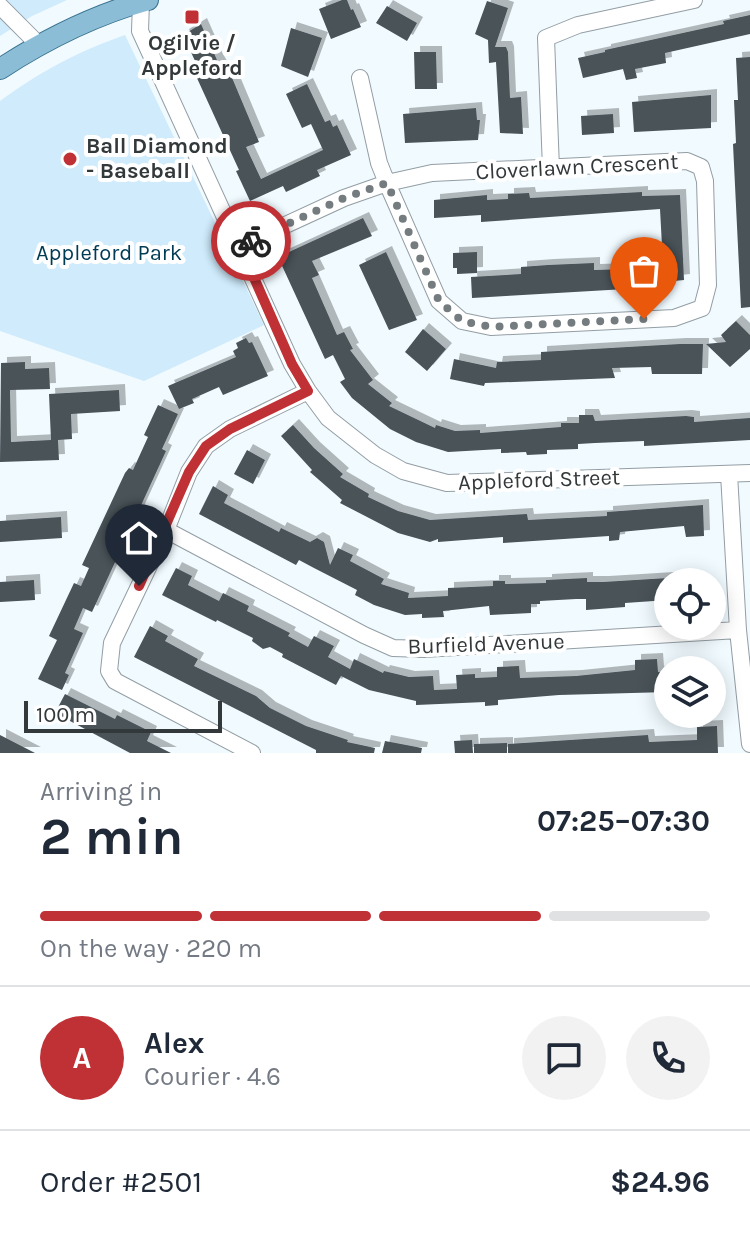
<!DOCTYPE html>
<meta charset="utf-8">
<style>
body{margin:0;font-family:Karla,sans-serif;background:#f2f2f3;color:#1f2937;height:100vh;display:flex;flex-direction:column;font-size:30px;white-space:nowrap}
*{box-sizing:border-box;margin:0}
p{font-size:26px;color:#747a83}
.icon{flex:none;width:44px;height:44px;fill:none;stroke:currentColor;stroke-width:2;stroke-linecap:round;stroke-linejoin:round}
.map{position:relative;height:753px;overflow:hidden}
.drawer{display:flex;flex-direction:column;background:#fff;flex:1}
.drawer>*{flex:none}
.controls{position:absolute;left:654px;top:568px;display:grid;gap:16px}
.controls a{display:grid;place-items:center;width:72px;height:72px;border-radius:50%;background:#fff;box-shadow:0 4px 20px #0003;font-size:40px}
.scale{position:absolute;left:24px;bottom:20px;width:198px;box-sizing:border-box;padding-left:8px;border:4px solid #33383a;border-top:0;font-size:22px;line-height:28px;white-space:nowrap;color:#33383a;-webkit-text-stroke:6px #fff;paint-order:stroke}
.pin{position:absolute;display:grid;place-items:center;width:68px;height:68px;color:#fff;margin:-82px -34px;border-radius:50% 50% 50% 0;rotate:-45deg;box-shadow:0 0 8px #0007}
.pin .icon{rotate:45deg}
.courier{position:absolute;display:grid;place-items:center;width:80px;height:80px;margin:-40px;border:6px solid #c03136;border-radius:50%;background:#fff;color:#222;box-shadow:0 2px 10px #0007}
.summary em{font-style:normal;font-weight:700}
.summary div{display:flex;flex-direction:column-reverse}
.summary{display:flex;align-items:center;justify-content:space-between;height:136px;padding:0 40px}
h1{font-size:52px;font-weight:700;line-height:60px}
.bar{display:grid;grid-template-columns:repeat(4,1fr);gap:12px 8px;align-content:center;height:96px;padding:0 40px}
.bar i{height:10px;border-radius:6px;background:#e0e1e3}
.bar .selected{background:#c03136}
.bar p{grid-column:span 4}
.line{display:flex;align-items:center;gap:20px;padding:0 40px;border-top:2px solid #e0e1e3}
.line div{flex:1}
.round{display:grid;place-items:center;flex:none;width:84px;height:84px;border-radius:42px;background:#f2f2f3}
.map>svg:first-child{display:block}
.green{fill:#cfebfc}
.building{fill:#495258;filter:url(#shadow)}
.lines{fill:none;stroke-linecap:round;stroke-linejoin:round}
.minor-casing{stroke:#939ea4;stroke-width:18}
.major-casing{stroke:#3a728e;stroke-width:22}
.minor{stroke:#fff;stroke-width:16}
.major{stroke:#8bbdd7;stroke-width:20}
.done{stroke:#757c7f;stroke-width:8;stroke-dasharray:0 14.4}
.route{stroke:#c03136;stroke-width:10}
.poi-dot{fill:#c03136;stroke:#fff;stroke-width:3}
.labels{text-anchor:middle;dominant-baseline:central;stroke-width:8;stroke-linejoin:round;paint-order:stroke}
.poi-label{font-size:22px;font-weight:bold;fill:#33383a;stroke:#fff}
.street-label{font-size:22px;fill:#33383a;stroke:#fff}
.park-label{font-size:22px;fill:#003b55;stroke:#fff}
</style>
<div class="map">
<svg width="750" height="753" viewBox="0 0 750 753">
<defs>
<filter id="shadow"><feDropShadow dx="6" dy="-6" stdDeviation="0" flood-color="#0004"/></filter>
</defs>
<rect width="100%" height="100%" fill="#f0faff"/>
<path class="green" d="M0,0H67L32,16L0,36Z
M125,35L264,325L144,381L0,331V101C41,71 77,52 125,35Z"/>
<path class="building" d="M342,0H347L351,10L353,9L361,27L331,39L319,9Z
M487,1L508,8L495,47H506L508,52L510,98L521,97L523,134L500,133L496,62L489,63L488,40L475,34Z
M387,6L417,23L407,41L376,23Z
M750,15V34L665,53L666,63L635,69L637,78L626,80L623,69L583,78L578,58L605,52V50L724,24L723,21Z
M201,24L217,60L226,75L230,73L259,142L246,147L261,179L323,150L311,124L302,128L286,94L307,84L325,122L330,120L333,127L337,125L351,155L317,170L320,176L286,192L283,186L250,201L236,171L239,170L191,65L196,63L183,35Z
M291,28L322,38L308,77L281,66Z
M414,52H436L437,89H415Z
M750,57V307L741,308L733,144L736,143L734,100H738L736,58Z
M711,95V128L634,132L632,102Z
M476,108L477,120H480L478,140L405,143L403,114Z
M613,114L614,133L582,135L581,116Z
M642,192V196L680,195L684,280L664,282L660,209L481,222V215L434,218V200L487,195V200L508,199V194L529,193L530,198Z
M363,218L372,236L312,261L319,275L312,278L337,335L344,332L353,349L350,350L373,380L368,384L392,403L389,406L435,428L436,425L455,431L480,430V433L561,427V423H579V415H593L595,421L686,416L694,417V422L750,418V440L644,446V441L595,443L578,444V449L547,450V454L527,455L526,452L501,453V449L448,452L416,442L390,429L352,398L340,382L345,379L333,355L325,359L278,257Z
M386,252L417,320L389,330L359,265Z
M477,252V273L457,274V268H453V253Z
M628,262H640L643,288L472,298L471,277L521,274V267L548,265L594,263V270L628,269Z
M736,321L750,335V349L730,367L706,344L726,342L721,335Z
M423,329L446,349L427,371L405,352Z
M246,338L249,343L252,342L268,376L223,395L219,387L192,399L194,403L179,409L168,386L236,357L233,351L238,348L236,343Z
M680,344H703L702,374H652L651,367L612,368L615,378L485,383L484,386L450,379L454,359L496,368L497,362L541,360V352Z
M25,362V369L49,368L50,389L10,390L11,442L51,440L49,394L119,390L120,411L71,414L72,439L58,440L59,460L0,462L1,363Z
M158,405L178,414L162,449L166,451L132,525L123,521L113,541L123,545L92,612L83,608L74,629L83,633L65,673L69,675L62,690L38,679L57,640L49,636L74,583L81,586L89,568L82,565L125,473L129,468L133,470L148,437L144,435Z
M293,425L314,448L343,474L340,477L369,494L368,497L398,511L430,520L527,514L528,520L607,516V512L703,505L704,536L686,537L684,526L620,532L619,540L609,541V536L503,543V537L438,542V539L430,542L398,533L340,503L342,500L310,472L312,470L281,436Z
M247,450L265,460L253,484L234,474Z
M213,486L228,495L224,503L279,532L281,528L310,542L317,538L324,542L330,565L338,548L353,555L350,561L384,579L381,584L409,593L408,598L448,596V588L493,586V581H505V584L546,583V580L587,578V582H603L668,578V600L625,603V607L586,610V599H576L540,601V604H531V613L490,615L489,606L443,611L444,617L422,618V614L405,615L374,605L355,595L357,590L314,568L299,560L296,565L199,514Z
M61,517L62,538L0,542V521Z
M176,568L192,576L188,585L219,601L223,593L249,606L247,611L290,633L288,636L308,647L314,636L334,646L328,657L350,669L354,659L383,673L384,671L409,677L433,676L434,690L457,689L456,675L475,674V678L497,677V667L519,666L520,678L576,676L635,670V660L657,659L658,672L668,671V692L559,695L498,700V705L485,706V702L416,705V701L369,690L341,676L336,685L282,657L283,654L270,647L263,649L252,641L253,638L217,620L216,622L162,595Z
M34,580L35,600L0,602V582Z
M150,626L168,636L165,641L198,659L194,666L256,696L270,708L306,726L348,740L347,742L375,748L374,753H316V750L134,657Z
M65,694L115,719L117,715L151,732L147,741L171,753H130L55,713Z
M717,726L718,753H508V744L648,735L649,742L697,740V727Z
M0,735L35,753H0Z
M472,740L473,753H455L454,741Z
M385,741L422,748L421,753H382Z
M507,743V753H474V744Z"/>
<g class="lines">
<g class="minor-casing">
<path id="minor" d="M141,2L140,31L292,364L308,391L328,418L375,455L403,471L447,483L750,473
M0,6L38,44
M551,169L546,38L578,25L694,0
M240,246L344,198L387,183L432,173L687,161L701,167L705,181L708,285L702,308L674,318L491,327L462,321L439,301L387,183L379,163L360,78
M729,474L738,630L750,744
M166,530L364,635L393,648L424,649L738,630
M252,753L115,681L109,671L112,643L166,530L189,472L206,446L230,429L308,391"/>
</g>
<g class="major-casing">
<path id="major" d="M0,69C46,39 94,15 148,0"/>
</g>
<use href="#minor" class="minor"/>
<use href="#major" class="major"/>
</g>
<g class="lines">
<path class="done" d="M251,241L344,198L387,183L439,301L462,321L491,327L644,319"/>
<path class="route" d="M139,586L189,472L206,446L230,429L308,391L292,364L240,246L251,241"/>
</g>
<g class="poi-dot">
<rect x="184" y="9" width="16" height="16" rx="4"/>
<circle cx="70" cy="159" r="8"/>
</g>
<g class="labels">
<g class="poi-label">
<text x="192" y="43">Ogilvie /<tspan x="192" dy="25">Appleford</tspan></text>
<text x="86" y="146" text-anchor="start">Ball Diamond<tspan x="86" dy="25">- Baseball</tspan></text>
</g>
<g class="street-label">
<text transform="translate(577 167) rotate(-3)">Cloverlawn Crescent</text>
<text transform="translate(539 480) rotate(-2)">Appleford Street</text>
<text transform="translate(486 644) rotate(-2)">Burfield Avenue</text>
</g>
<g class="park-label">
<text x="109" y="253">Appleford Park</text>
</g>
</g>
</svg>
<div class="controls">
<a><svg class="icon" aria-label="locate" viewBox="0 0 24 24"><circle cx="12" cy="12" r="6"/><path d="M12 2v4M12 18v4M2 12h4M18 12h4"/></svg></a>
<a><svg class="icon" aria-label="layers" viewBox="0 0 24 24"><path d="M12 4l9 5-9 5-9-5zM3 14l9 5 9-5"/></svg></a>
</div>
<div class="scale">100 m</div>
<div class="pin" style="left:644px;top:319px;background:#ea580c"><svg class="icon" aria-label="bag" viewBox="0 0 24 24"><path d="M5 8h14l-1 12H6zM9 8a3 3 0 0 1 6 0"/></svg></div>
<div class="pin" style="left:139px;top:586px;background:#1f2937"><svg class="icon" aria-label="home" viewBox="0 0 24 24"><path d="M3 11l9-7 9 7M6 9v11h12V9"/></svg></div>
<div class="courier" style="left:251px;top:241px"><svg class="icon" aria-label="bike" viewBox="0 0 24 24"><circle cx="6" cy="16" r="4"/><circle cx="18" cy="16" r="4"/><path d="M6 16l4-8h5l3 8M10 8l3 8H6M13 5h3"/></svg></div>
</div>
<section class="drawer">
<div class="summary"><div><h1>2 min</h1><p>Arriving in</p></div><em>07:25–07:30</em></div>
<div class="bar"><i class="selected"></i><i class="selected"></i><i class="selected"></i><i></i><p>On the way · 220 m</p></div>
<div class="line" style="height:144px"><b class="round" style="background:#c03136;color:#fff">A</b><div><b>Alex</b><p>Courier · 4.6</p></div><a class="round"><svg class="icon" aria-label="chat" viewBox="0 0 24 24"><path d="M4 5h16v11H9l-5 4z"/></svg></a><a class="round"><svg class="icon" aria-label="phone" viewBox="0 0 24 24"><path d="M5 4h4l2 5-3 2q2 4 5 5l2-3 5 2v4C11 20 4 13 5 4z"/></svg></a></div>
<div class="line" style="height:104px"><div>Order #2501</div><b>$24.96</b></div>
</section>
